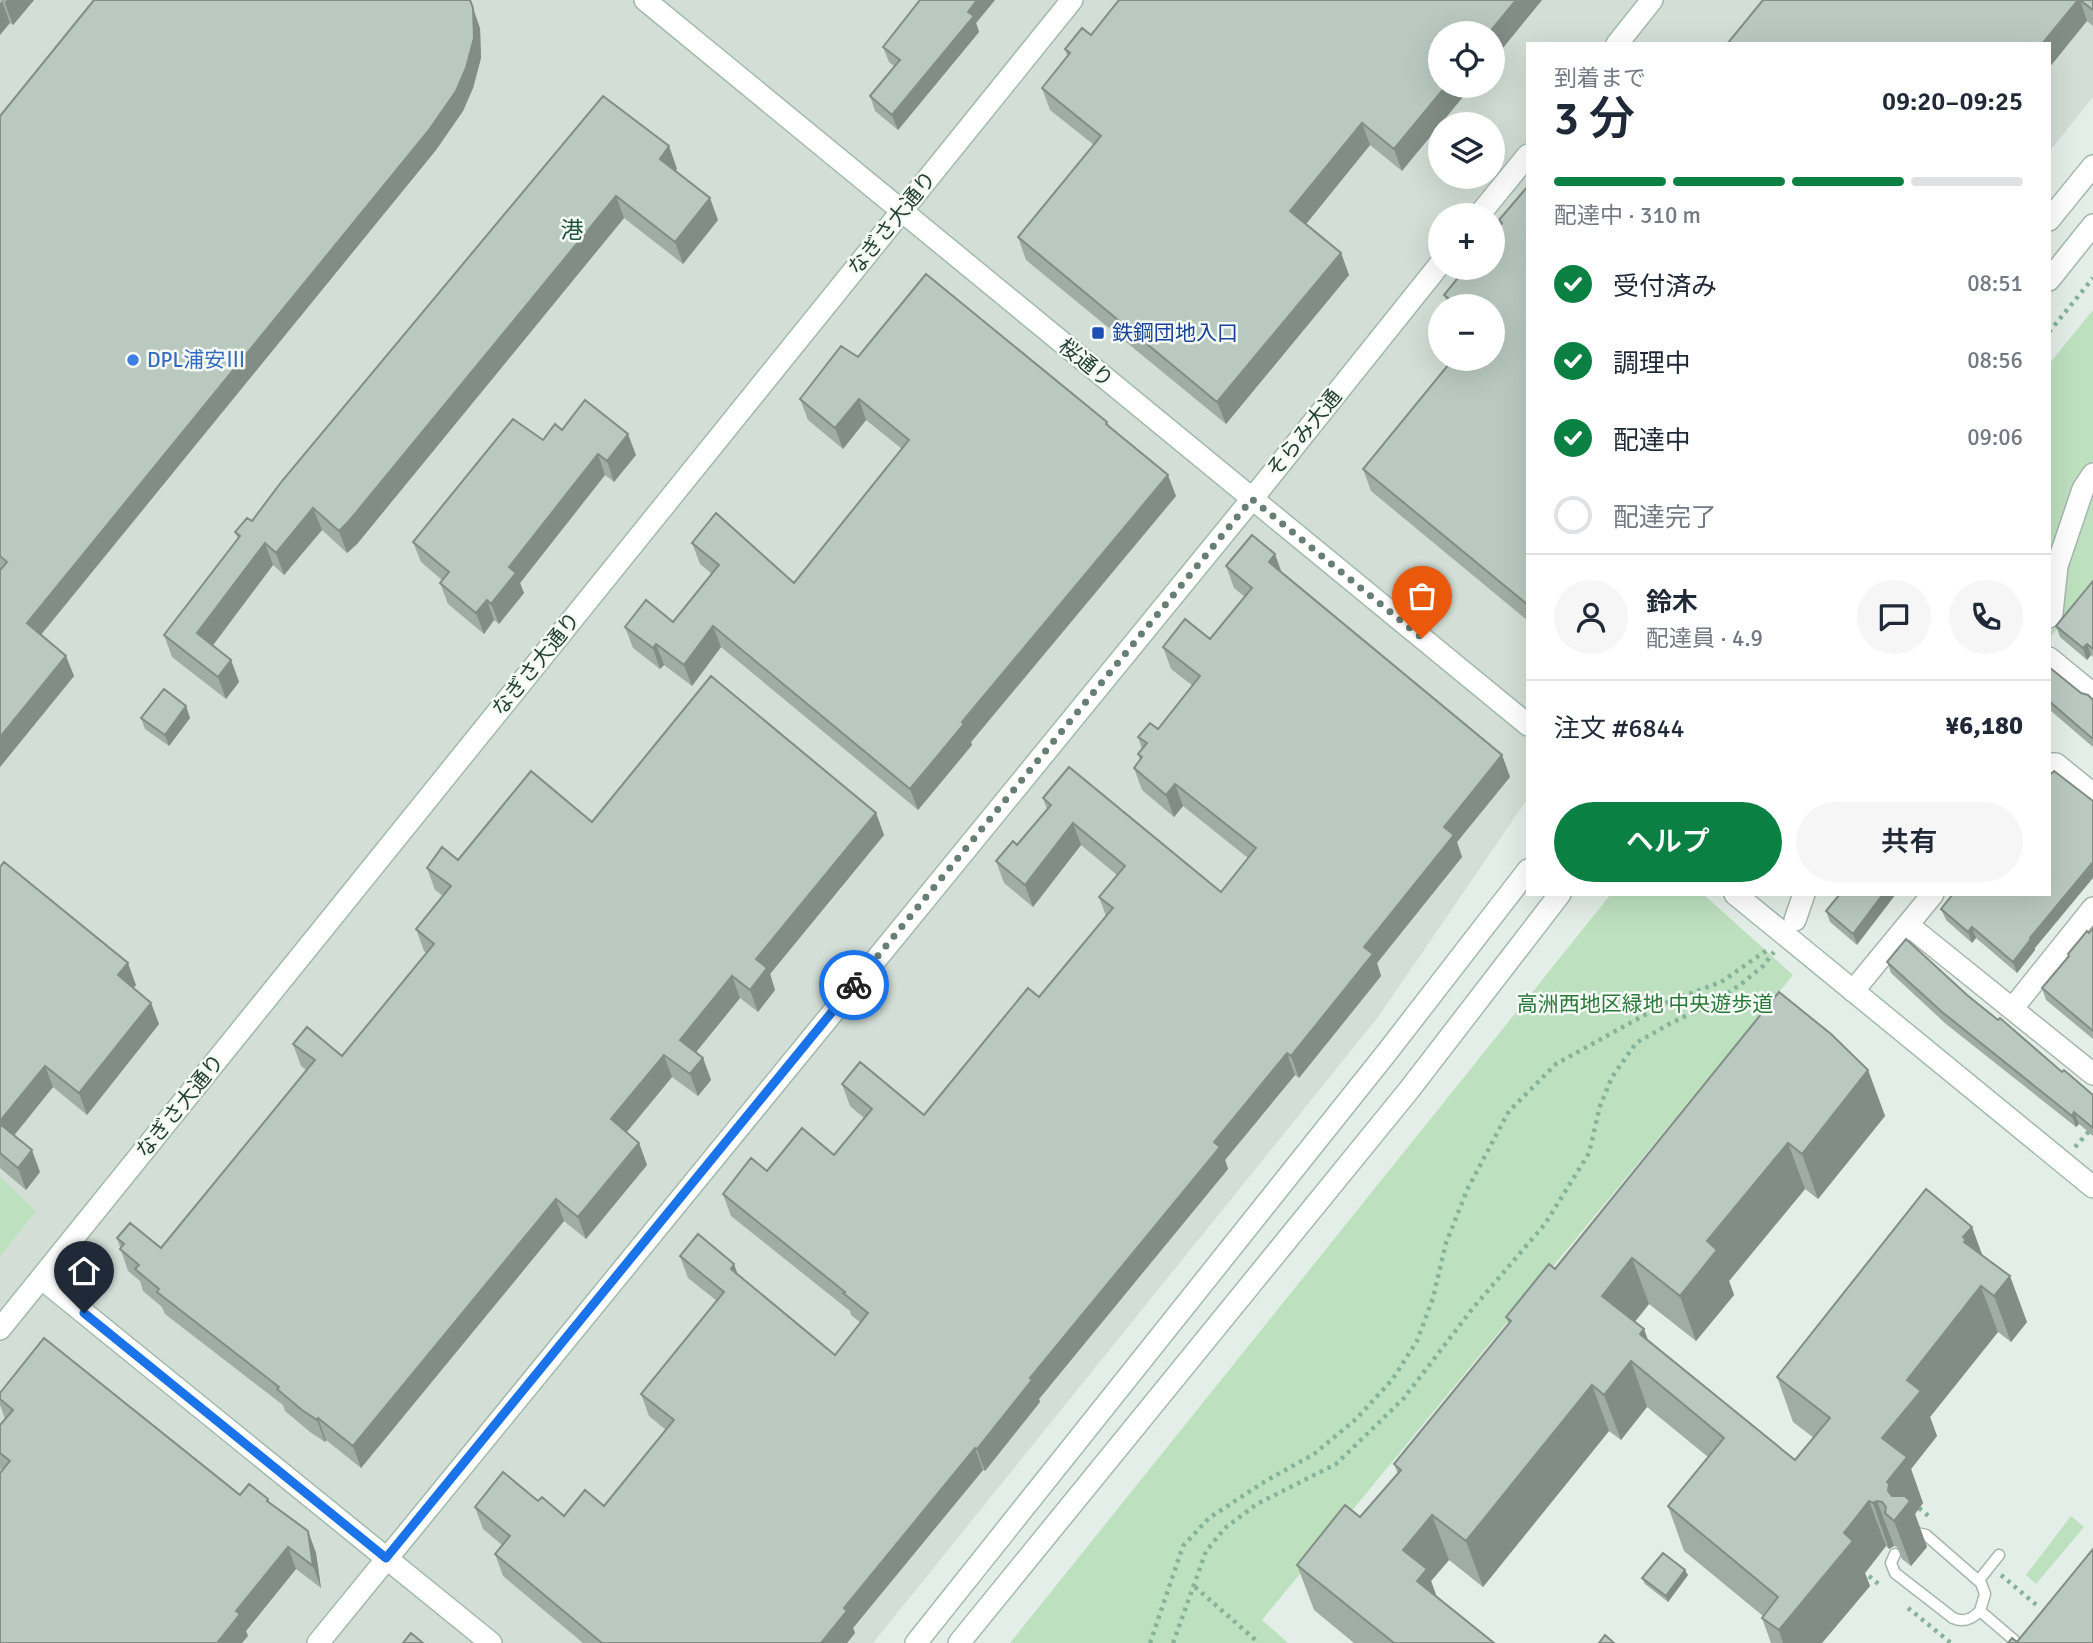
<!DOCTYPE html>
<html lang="ja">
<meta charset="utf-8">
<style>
body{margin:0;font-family:Signika,"Noto Sans JP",sans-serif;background:#f6f6f7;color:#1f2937;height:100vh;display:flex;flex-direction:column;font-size:26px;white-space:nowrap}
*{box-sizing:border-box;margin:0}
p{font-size:23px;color:#747a83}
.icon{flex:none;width:38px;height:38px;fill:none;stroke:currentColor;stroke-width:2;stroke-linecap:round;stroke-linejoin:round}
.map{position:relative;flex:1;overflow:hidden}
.drawer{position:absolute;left:1526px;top:42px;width:525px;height:854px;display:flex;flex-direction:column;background:#fff;border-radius:0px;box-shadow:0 7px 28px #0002}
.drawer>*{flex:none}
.fabs{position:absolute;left:1428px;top:21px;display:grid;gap:14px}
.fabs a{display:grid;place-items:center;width:77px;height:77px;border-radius:50%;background:#fff;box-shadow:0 7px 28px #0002;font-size:35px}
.pin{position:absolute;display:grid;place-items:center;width:60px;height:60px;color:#fff;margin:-72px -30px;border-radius:50% 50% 50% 0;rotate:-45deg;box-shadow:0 0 7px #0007}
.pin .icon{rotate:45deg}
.courier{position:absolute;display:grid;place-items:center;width:70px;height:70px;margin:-35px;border:5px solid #1a73e8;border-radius:50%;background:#fff;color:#222;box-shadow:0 2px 9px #0007}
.overview em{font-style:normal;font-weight:600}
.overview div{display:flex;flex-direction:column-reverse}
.overview{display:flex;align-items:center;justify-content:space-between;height:119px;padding:0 28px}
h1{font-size:46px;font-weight:600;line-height:52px}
.bar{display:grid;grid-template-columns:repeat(4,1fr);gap:10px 7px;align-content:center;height:84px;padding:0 28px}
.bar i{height:9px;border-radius:5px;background:#e0e1e3}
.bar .on{background:#0b8043}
.bar p{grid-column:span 4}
.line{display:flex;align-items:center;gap:18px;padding:0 28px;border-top:2px solid #e0e1e3}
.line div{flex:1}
.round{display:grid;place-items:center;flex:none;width:74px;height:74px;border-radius:37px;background:#f6f6f7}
ol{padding:0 28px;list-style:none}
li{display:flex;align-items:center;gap:21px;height:77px}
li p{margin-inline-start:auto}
li .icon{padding:7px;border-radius:50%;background:#0b8043;color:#fff;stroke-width:4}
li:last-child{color:#747a83}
li i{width:38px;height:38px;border:4px solid #e0e1e3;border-radius:50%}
.action{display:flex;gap:14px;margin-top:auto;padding:14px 28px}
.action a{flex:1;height:80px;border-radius:42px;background:#0b8043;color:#fff;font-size:28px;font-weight:600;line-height:80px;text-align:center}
.action a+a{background:#f6f6f7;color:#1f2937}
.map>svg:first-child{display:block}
.built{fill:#d2ded6;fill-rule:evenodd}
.green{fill:#bde0bf}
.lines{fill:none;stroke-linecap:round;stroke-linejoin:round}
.lane-casing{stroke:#a6b7ae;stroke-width:13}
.street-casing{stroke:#a6b7ae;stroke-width:24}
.secondary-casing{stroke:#a2baad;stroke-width:24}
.path{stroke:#84b39a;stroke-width:4.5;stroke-dasharray:3.5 5;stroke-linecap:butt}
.lane{stroke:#fff;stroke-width:10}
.street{stroke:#fff;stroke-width:21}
.secondary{stroke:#fff;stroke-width:21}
.wall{fill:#9fada5}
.shaded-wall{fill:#828d86}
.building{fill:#b9c9c0;stroke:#828d86;stroke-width:2}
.done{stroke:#677e72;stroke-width:7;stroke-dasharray:0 12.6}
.route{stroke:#1a73e8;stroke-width:9}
.transit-dot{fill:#1a4fb4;stroke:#f5faf7;stroke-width:2.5}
.shop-dot{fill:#3f7fe0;stroke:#f5faf7;stroke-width:2.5}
.labels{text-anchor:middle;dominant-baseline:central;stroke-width:5;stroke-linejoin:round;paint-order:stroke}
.street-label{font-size:21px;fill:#234132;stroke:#f5faf7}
.transit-label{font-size:21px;fill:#164399;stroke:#f5faf7;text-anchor:start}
.shop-label{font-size:21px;fill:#366cbe;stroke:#f5faf7;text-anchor:start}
.park-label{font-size:21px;fill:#2b7939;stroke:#f5faf7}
.neighbourhood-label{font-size:23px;fill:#1e543b;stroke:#f5faf7}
</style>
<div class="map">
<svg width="2093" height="1643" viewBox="0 0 2093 1643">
<rect width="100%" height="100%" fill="#e4eee8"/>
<path class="built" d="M0,0H2093V97L2049,152V44H1528V798L1378,1017L873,1643H0ZM1440,33H1493V86H1440ZM1440,124H1493V177H1440ZM1440,215H1493V268H1440ZM1440,306H1493V359H1440Z"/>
<path class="green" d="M2093,310V585L2049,639V364Z
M1611,894H1703L1793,975L1262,1620L1288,1643H1010Z
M0,1177L36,1211L0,1256Z
M2071,1516L2084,1527L2036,1584L2026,1575Z"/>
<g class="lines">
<g class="lane-casing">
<path id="lane" d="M1912,1534L1917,1533L1926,1535L1981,1583L1985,1594L1980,1611
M1895,1554L1891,1563L1895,1573L1953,1618C1964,1623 1972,1619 1980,1611L2014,1640
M1979,1580L1999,1555"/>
</g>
<g class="street-casing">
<path id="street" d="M2049,617L2052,613L2057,566L2083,489L2093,474
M2049,658L2093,694
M2049,764H2056L2093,794
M1795,920L1804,894
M1908,925L2093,1074
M1853,991L1933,894
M2012,1009L2093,908"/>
</g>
<g class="secondary-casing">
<path id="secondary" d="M645,0L1528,725
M1617,44L1652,0
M1479,215L1528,155
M2049,220L2093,166
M2049,280L2093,225
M1735,894L2093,1187
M41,1278L491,1643
M0,1329L1072,0
M318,1643L1252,499L1440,264
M916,1643L1388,1051L1528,870
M959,1643L1409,1090L1560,894"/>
</g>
<path class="path" d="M2049,332L2093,278
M2075,1147L2093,1127
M1919,1508L1932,1519
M2001,1575L2040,1608
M1869,1576L1882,1587
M1195,1587L1259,1643
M1908,1608L1951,1643
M1150,1643L1183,1546L1209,1518L1264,1482L1314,1454L1356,1419L1392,1380L1417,1341L1433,1298L1446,1243L1468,1188L1509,1111L1556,1064L1668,1002L1721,982L1770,948
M1173,1643L1206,1551L1225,1528L1257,1504L1336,1464L1367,1434L1404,1398L1473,1308L1545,1224L1589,1153L1600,1106L1612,1077L1636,1043L1671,1023L1707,1006L1740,985L1763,966L1774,952"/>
<use href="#lane" class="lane"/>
<use href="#street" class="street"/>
<use href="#secondary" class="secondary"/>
</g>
<path class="wall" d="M0,0H34L13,25L10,23Z
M920,0H995L976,23L979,32L898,130L875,111L870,96L894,66L889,62L883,47Z
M1119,0H1542L1493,60V33L1402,171L1370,145L1306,224L1341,253L1349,275L1226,424L1026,260L1018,237L1094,145L1050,110L1042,88L1067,56L1065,49L1091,35Z
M1763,0H2093V26L2087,21Z
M480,28L481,58L473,88L463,111L436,150L41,635L74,676L0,767V116Z
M669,146L677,169L675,171L718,220L683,264L624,218L357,544L347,553L322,530L284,575L273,565L212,645L231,660L239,682L226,699L172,657L164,635L238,539L235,532L252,521Z
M1528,186V621L1371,491L1363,469L1493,359V306H1449L1444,295L1500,225L1499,220Z
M858,357L1107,422L1109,426L1176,496L971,742L972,745L918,810L721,647L692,686L664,665L660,669L633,648L625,627L673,622L712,574L700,564L692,543L794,583L902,449L866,420L843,449L808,420L800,399Z
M562,430L636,455L614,482L605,475L520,583L524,593L499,624L494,620L484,634L448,604L440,583L442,580L421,562L413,542Z
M1226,566L1281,572L1502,755L1510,777L1457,842L1462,857L1377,963L1381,976L1299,1078L1295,1075L1225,1160L1228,1169L1039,1399L1040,1402L985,1471L983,1470L853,1628L855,1633L847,1643H583L503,1576L495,1554L502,1545L483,1529L475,1507L538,1501L564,1516L604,1506L666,1430L649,1416L641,1394L717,1301L688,1278L680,1256L738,1275L835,1355L861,1323L851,1315L850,1311L731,1216L723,1194L767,1171L834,1155L864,1118L850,1106L842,1084L924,1115L1039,997L1106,916L1099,897L1117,875L1081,845L1033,907L1004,883L996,861L1017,845L1047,809L1043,798L1221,892L1248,858L1183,806L1174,817L1142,790L1134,768L1140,760L1138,754L1142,749L1138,737L1158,729L1193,686L1171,669L1163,647L1210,639L1245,597L1234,588Z
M2093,581V657L2091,655L2087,660L2060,637L2056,626Z
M2049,667L2081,693L2093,700V747L2051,711L2049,714Z
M186,706L190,718L169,746L145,729L141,718Z
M876,813L884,835L770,974L775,990L758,1012L740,998L696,1052L703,1058L711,1080L698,1096L672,1077L627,1132L639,1143L647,1165L586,1239L564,1221L361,1468L326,1440L325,1442L310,1432L285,1411L283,1405L165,1314L162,1307L143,1291L140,1281L128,1271L117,1238L161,1248L306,1070L301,1066L293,1044L342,1056L426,953L424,951L416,929L443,896L435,890L427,868L458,860L592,822Z
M0,867L136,985L133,988L151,1003L159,1024L87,1115L53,1087L14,1136L40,1172L26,1190L0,1168Z
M1840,894L1857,945L1830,922L1826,911Z
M1941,909L2035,948V950L2017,973L1976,938L1972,943L1946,920Z
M2093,928V1039L2046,1000L2042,988L2068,956V954Z
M1887,962L1967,995L2062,1072L2093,1095V1136L2079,1124L2076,1127L1946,1024L1891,973Z
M1868,1070L1885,1116L1818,1199L1805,1189L1729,1281L1734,1295L1696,1341L1649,1304L1635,1322L1644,1329L1648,1340L1795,1460L1814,1438L1793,1422L1777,1377L1972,1227L1982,1256L2027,1322L2011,1342L1998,1332L1930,1417L1937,1436L1911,1469L1923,1503L1915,1514L1927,1547L1911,1566L1902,1559L1897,1547L1894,1546L1889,1549L1886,1546L1865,1573L1870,1586L1822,1643H1771L1762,1618L1763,1616L1684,1551L1668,1506L1708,1457L1647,1407L1621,1440L1609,1431L1483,1587L1449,1560L1431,1581L1437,1597L1494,1643H1354L1314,1610L1297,1565L1360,1517L1398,1474L1394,1464L1509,1325L1506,1317L1555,1269Z
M0,1393L240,1495L268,1499L270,1503L308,1531L316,1553L321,1588L296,1569L246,1631L248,1636L0,1469V1425L5,1419L0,1405Z
M1688,1575L1668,1602L1645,1584L1642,1578Z"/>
<path class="shaded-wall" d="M7,0H34L13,25L5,3Z
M977,0H995L976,23L979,32L898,130L892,115Z
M1516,0H1542L1493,60V33H1489Z
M2078,0H2080L2087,21L2049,68V44H2042Z
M2,1L10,23L0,35V3Z
M473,8L480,28L481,58L473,88L463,111L436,150L34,643L27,623Z
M1446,86H1472L1402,171L1394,149Z
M1362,123L1370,145L1298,234L1290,211Z
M669,146L677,169L668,181L660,159Z
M616,196L624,218L357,544L347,553L339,531Z
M710,198L718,220L683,264L675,242Z
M1341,253L1349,275L1226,424L1217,402Z
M859,399L866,420L843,449L835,428Z
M628,434L636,455L614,482L607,461Z
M598,454L605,475L520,583L524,593L499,624L491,604L509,567Z
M1168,475L1176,496L971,742L972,745L918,810L910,789L962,722Z
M313,508L322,530L284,575L276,553Z
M265,543L273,565L205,656L197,633Z
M1275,554L1283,576L1269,562Z
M487,600L494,620L484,634L476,613Z
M713,626L721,647L692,686L684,665Z
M656,644L664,665L660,669L653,648Z
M2087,644L2091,655L2087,660L2083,648Z
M66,656L74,676L0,767V737Z
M231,660L239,682L226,699L218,677Z
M186,706L190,718L169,746L165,735Z
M1502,755L1510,777L1457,842L1462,857L1377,963L1381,976L1299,1078L1291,1056L1444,827Z
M1175,784L1183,806L1174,817L1166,795Z
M876,813L884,835L770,974L775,990L758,1012L750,990L756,959Z
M1073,823L1081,845L1033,907L1025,885Z
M2093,862V878L2035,948V950L2017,973L2013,962L2030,938Z
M1883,894H1896L1857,945L1853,934Z
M1972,927L1976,938L1972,943L1968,932Z
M128,963L136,985L126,997L118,975Z
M732,976L740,998L688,1062L680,1040Z
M151,1003L159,1024L87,1115L79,1093Z
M1287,1053L1295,1075L1225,1160L1228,1169L1039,1399L1040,1402L985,1471L977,1449L1030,1378L1214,1142Z
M664,1055L672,1077L619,1141L611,1119Z
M703,1058L711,1080L698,1096L690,1074Z
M45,1066L53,1087L6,1145L0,1127V1121Z
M1868,1070L1885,1116L1818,1199L1802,1154Z
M2074,1112L2079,1124L2076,1127L2072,1116Z
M639,1143L647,1165L586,1239L578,1217Z
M1788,1143L1805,1189L1729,1281L1734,1295L1696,1341L1680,1296L1707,1241Z
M32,1150L40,1172L26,1190L18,1168Z
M556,1199L564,1221L361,1468L353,1446Z
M1972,1227L1989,1273L1981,1287L1998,1332L1930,1417L1937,1436L1911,1469L1923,1503L1915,1514L1927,1547L1911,1566L1894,1521L1888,1491L1882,1438L1907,1380L1963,1237Z
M1632,1258L1649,1304L1619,1341L1602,1296Z
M734,1264L742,1286L731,1269Z
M2010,1276L2027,1322L2011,1342L1994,1296Z
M1644,1329L1660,1375L1640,1334Z
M1631,1361L1647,1407L1621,1440L1604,1395Z
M1592,1385L1609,1431L1483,1587L1466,1541Z
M318,1418L326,1440L325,1442L317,1420Z
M975,1448L983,1470L853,1628L855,1633L847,1643H821L844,1608Z
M1869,1501L1886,1546L1865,1573L1870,1586L1822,1643H1783L1779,1630L1844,1533Z
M1877,1501L1894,1546L1889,1549L1873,1503Z
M1432,1515L1449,1560L1431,1581L1443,1615L1434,1627L1403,1550Z
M308,1531L316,1553L321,1588L313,1566Z
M288,1547L296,1569L246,1631L248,1636L242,1643H217L236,1611Z
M1685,1570L1688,1575L1668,1602L1666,1596Z"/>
<path class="building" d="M94,0H470L473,8L474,38L466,68L456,91L429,130L27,623L66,656L0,737V570L7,562L0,556V116Z
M920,0H977L968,12L974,16L892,115L870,96L900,60L883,47Z
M1119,0H1516L1489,33H1440V86H1446L1394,149L1362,123L1290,211L1341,253L1217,402L1018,237L1101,136L1042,88L1070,53L1065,49L1082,28L1091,35Z
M1763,0H2078L2042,44H1727Z
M2080,0H2093V10Z
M603,96L669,146L660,159L710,198L675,242L616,196L349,521L339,531L313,508L276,553L265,543L197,633L231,660L218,677L164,635L240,536L235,532L247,518L252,521L282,481Z
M1528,186V605L1363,469L1453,359H1493V306H1459L1444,295L1466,268H1493V234L1502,223L1499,220Z
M926,274L1107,422L1106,424L1168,475L962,722L964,724L910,789L713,626L684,665L656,644L653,648L625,627L646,600L673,622L719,565L692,543L716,513L794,583L909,440L859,399L835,428L800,399L841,346L858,357Z
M585,400L628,434L607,461L598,454L509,567L516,573L491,604L487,600L476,613L440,583L449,572L413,542L513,419L543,440L555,424L562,430Z
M1252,535L1275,554L1269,562L1502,755L1444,827L1454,835L1364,947L1373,954L1291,1056L1287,1053L1214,1142L1220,1147L1030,1378L1032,1380L977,1449L975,1448L844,1608L847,1611L821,1643H602L495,1554L510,1536L475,1507L503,1472L538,1501L542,1497L564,1516L585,1490L604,1506L674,1420L641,1394L724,1292L680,1256L698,1234L734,1264L731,1269L835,1355L868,1313L843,1293L845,1292L723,1194L751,1158L767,1171L802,1128L834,1155L872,1109L842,1084L860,1062L924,1115L1028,988L1039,997L1113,908L1099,897L1125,866L1073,823L1025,885L996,861L1013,841L1017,845L1051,805L1043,798L1069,767L1221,892L1256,848L1175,784L1166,795L1134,768L1142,757L1138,754L1147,743L1138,737L1150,723L1158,729L1200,676L1163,647L1185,619L1210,639L1252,588L1226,566Z
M2093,581V649L2087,644L2083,648L2056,626Z
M2049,667L2081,693L2088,695L2093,700V739L2049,701Z
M711,676L876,813L756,959L767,968L750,990L732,976L680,1040L703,1058L690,1074L664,1055L611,1119L639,1143L578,1217L556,1199L353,1446L318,1418L317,1420L302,1410L277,1389L279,1387L157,1292L159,1289L135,1269L139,1265L120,1249L124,1244L117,1238L130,1223L161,1248L315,1060L293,1044L307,1027L342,1056L434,944L416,929L451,886L427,868L442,847L458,860L531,771L592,822Z
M164,689L186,706L165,735L141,718Z
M2054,771L2093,801V862L2030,938L2031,939L2013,962L1972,927L1968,932L1941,909L1953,894H2049V776Z
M4,862L128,963L118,975L151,1003L79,1093L45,1066L0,1121V867Z
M1840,894H1883L1853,934L1826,911Z
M2093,928V1031L2042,988L2069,956L2068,954L2087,931L2089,933Z
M1906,939L1967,995L1998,1020L2000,1018L2062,1072L2064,1070L2093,1095V1128L2074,1112L2072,1116L1942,1012L1887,962Z
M1779,992L1831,1034L1868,1070L1802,1154L1788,1143L1707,1241L1717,1250L1680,1296L1632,1258L1602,1296L1644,1329L1640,1334L1795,1460L1830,1418L1777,1377L1926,1189L1972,1227L1963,1237L1966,1240L1964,1242L2010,1276L1994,1296L1981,1286L1907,1380L1921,1391L1882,1438L1907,1457L1887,1482L1889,1484L1888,1491L1892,1496H1905L1910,1501L1894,1521L1885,1513L1886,1507L1882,1502L1877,1501L1873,1503L1869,1501L1844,1533L1853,1541L1779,1630L1762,1618L1778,1597L1668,1506L1724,1438L1631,1361L1604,1395L1592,1385L1466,1541L1432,1515L1403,1550L1427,1569L1417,1581L1494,1643H1394L1297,1565L1345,1505L1360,1517L1401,1470L1394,1464L1511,1321L1506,1317L1549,1264L1555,1269Z
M0,1124L32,1150L18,1168L0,1153Z
M44,1338L240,1495L249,1484L268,1499L267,1501L308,1531L313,1566L288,1547L236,1611L240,1614L217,1643H0V1473L10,1461L0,1453V1425L13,1410L0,1399V1393Z
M2093,1549V1643H2008L2012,1638L2017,1642Z
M1663,1553L1685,1570L1666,1596L1642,1578Z
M411,1633L423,1643H403Z
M1605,1635L1614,1643H1599Z"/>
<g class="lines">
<path class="done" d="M854,985L1252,499L1422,638"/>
<path class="route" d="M84,1313L386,1558L854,985"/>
</g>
<rect class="transit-dot" x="1091" y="326" width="14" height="14" rx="3.5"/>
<circle class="shop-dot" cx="133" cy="360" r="7"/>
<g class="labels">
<g class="street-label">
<text transform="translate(892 223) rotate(-51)">なぎさ大通り</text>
<text transform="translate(1086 363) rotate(39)">桜通り</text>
<text transform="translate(1304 433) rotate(-51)">そらみ大通</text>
<text transform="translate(536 664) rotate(-51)">なぎさ大通り</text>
<text transform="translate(180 1106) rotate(-51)">なぎさ大通り</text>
</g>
<g class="transit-label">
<text x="1112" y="333">鉄鋼団地入口</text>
</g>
<g class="shop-label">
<text x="147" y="360">DPL浦安Ⅲ</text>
</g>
<g class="park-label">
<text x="1645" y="1004">高洲西地区緑地 中央遊歩道</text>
</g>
<g class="neighbourhood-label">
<text x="572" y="230">港</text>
</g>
</g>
</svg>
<div class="fabs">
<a><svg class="icon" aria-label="locate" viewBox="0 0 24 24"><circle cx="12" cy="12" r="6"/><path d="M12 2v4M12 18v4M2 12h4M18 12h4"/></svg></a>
<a><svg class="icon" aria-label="layers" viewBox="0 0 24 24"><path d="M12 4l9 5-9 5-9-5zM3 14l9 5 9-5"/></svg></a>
<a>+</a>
<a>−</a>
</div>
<div class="pin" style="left:1422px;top:638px;background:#ea580c"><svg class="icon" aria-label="bag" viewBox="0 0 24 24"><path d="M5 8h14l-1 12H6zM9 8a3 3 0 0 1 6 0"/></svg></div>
<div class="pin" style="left:84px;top:1313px;background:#1f2937"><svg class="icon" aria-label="home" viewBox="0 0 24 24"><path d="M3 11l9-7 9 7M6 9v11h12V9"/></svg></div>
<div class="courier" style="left:854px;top:985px"><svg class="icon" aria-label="bike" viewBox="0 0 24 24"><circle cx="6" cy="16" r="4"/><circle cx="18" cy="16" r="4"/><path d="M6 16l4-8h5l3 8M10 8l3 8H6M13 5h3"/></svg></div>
<section class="drawer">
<div class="overview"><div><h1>3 分</h1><p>到着まで</p></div><em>09:20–09:25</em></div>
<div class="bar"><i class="on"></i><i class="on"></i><i class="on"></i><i></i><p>配達中 · 310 m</p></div>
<ol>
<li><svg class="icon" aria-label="check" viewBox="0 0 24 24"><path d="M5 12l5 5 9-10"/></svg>受付済み<p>08:51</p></li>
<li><svg class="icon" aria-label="check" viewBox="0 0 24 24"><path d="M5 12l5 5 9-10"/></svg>調理中<p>08:56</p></li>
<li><svg class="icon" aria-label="check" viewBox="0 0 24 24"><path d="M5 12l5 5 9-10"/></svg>配達中<p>09:06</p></li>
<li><i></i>配達完了</li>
</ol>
<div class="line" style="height:126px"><a class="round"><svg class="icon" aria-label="person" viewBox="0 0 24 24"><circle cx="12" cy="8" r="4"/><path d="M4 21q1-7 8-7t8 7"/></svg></a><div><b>鈴木</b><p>配達員 · 4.9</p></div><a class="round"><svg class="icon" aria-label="chat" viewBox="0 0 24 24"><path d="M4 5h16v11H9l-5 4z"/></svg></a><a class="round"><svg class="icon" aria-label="phone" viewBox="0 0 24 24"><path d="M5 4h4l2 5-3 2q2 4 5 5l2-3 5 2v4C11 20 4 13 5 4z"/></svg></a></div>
<div class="line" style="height:91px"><div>注文 #6844</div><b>¥6,180</b></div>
<div class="action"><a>ヘルプ</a><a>共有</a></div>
</section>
</div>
